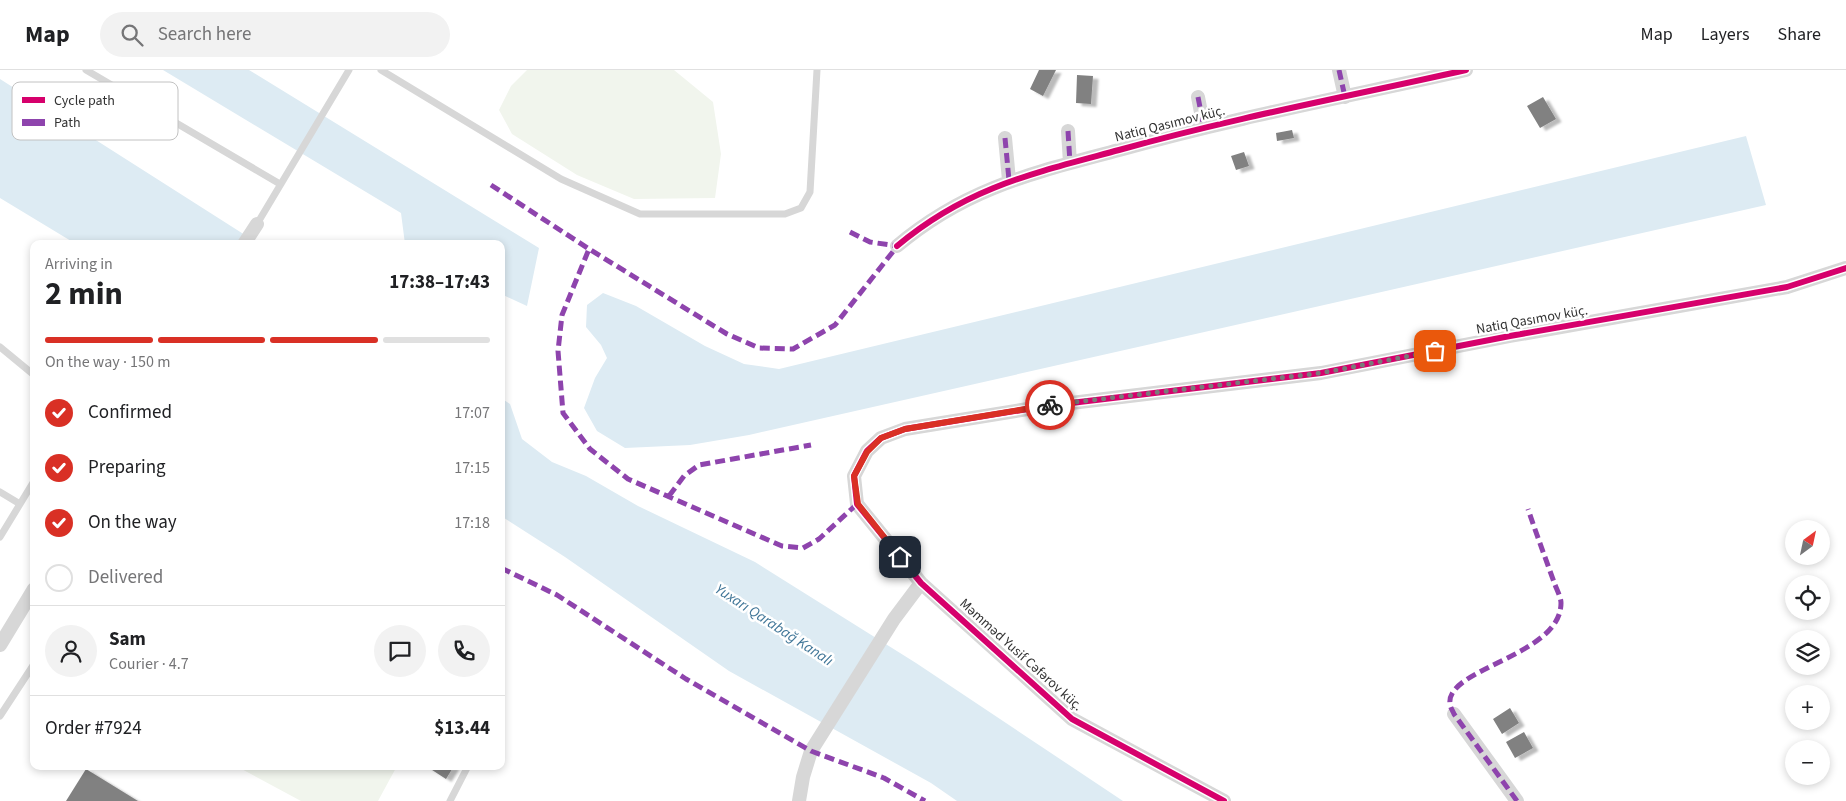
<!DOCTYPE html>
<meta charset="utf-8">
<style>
body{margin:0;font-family:"Source Sans 3",sans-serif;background:#f2f2f2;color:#202124;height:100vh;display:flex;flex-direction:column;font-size:19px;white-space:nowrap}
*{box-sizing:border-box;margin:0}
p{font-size:16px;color:#757577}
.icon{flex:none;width:28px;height:28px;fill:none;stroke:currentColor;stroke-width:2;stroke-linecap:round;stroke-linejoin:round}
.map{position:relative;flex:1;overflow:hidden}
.side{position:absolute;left:30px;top:170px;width:475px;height:530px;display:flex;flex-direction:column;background:#fff;border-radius:10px;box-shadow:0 2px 8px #0003}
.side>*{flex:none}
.needle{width:32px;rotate:33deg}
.tools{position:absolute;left:1785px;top:450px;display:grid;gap:10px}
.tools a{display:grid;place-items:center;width:45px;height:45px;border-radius:50%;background:#fff;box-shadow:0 2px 8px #0003;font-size:25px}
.pin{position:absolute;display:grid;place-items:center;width:42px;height:42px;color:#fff;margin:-21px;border-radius:10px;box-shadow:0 2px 8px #0006}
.courier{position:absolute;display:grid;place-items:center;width:50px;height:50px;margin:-25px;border:4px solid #d93025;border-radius:50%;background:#fff;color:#222;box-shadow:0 1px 6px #0007}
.summary em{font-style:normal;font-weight:700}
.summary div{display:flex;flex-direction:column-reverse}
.summary{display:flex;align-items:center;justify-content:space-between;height:85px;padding:0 15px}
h1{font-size:32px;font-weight:700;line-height:38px}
.bar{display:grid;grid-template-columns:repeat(4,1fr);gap:8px 5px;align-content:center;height:60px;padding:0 15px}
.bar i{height:6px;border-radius:4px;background:#e0e0e0}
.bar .selected{background:#d93025}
.bar p{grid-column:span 4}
.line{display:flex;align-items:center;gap:12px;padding:0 15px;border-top:1px solid #e0e0e0}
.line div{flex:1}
.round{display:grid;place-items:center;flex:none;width:52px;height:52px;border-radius:26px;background:#f2f2f2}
ol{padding:0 15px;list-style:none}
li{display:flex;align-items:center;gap:15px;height:55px}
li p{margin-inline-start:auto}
li .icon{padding:5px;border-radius:50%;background:#d93025;color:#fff;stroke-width:4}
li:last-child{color:#757577}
li i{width:28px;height:28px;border:2px solid #e0e0e0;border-radius:50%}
header{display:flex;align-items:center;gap:30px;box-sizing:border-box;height:70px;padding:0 25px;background:#fff;border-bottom:1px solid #e0e0e0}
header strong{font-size:24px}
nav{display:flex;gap:28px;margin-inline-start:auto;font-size:18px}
.search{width:350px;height:45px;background:#f2f2f2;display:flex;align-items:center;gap:12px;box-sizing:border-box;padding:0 18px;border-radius:28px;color:#757577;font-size:19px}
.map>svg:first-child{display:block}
.green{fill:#f1f5ed}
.water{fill:#ddebf3}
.building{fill:#818181;filter:url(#shadow)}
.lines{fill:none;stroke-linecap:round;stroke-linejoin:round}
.lane{stroke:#d7d7d7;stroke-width:7}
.street{stroke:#d7d7d7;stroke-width:14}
.quiet{stroke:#8e44ad;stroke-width:5;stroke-dasharray:10 5;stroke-linecap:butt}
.cycleway-casing{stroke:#fff;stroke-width:9}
.cycleway{stroke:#d6006c;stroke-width:6}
.done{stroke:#7a7a7a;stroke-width:5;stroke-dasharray:0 9}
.route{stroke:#d93025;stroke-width:6}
.labels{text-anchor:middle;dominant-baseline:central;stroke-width:5;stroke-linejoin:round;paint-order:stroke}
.street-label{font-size:14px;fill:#333;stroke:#fff}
.water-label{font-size:15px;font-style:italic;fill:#3f7597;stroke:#fff}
.key{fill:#fff;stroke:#c2c2c2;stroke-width:1}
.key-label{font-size:14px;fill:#333}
</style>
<header>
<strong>Map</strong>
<div class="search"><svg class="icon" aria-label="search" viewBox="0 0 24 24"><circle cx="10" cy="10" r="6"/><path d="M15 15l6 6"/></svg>Search here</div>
<nav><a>Map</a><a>Layers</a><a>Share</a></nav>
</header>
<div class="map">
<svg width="1846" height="731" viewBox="0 0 1846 731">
<defs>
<filter id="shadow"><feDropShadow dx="5.5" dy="3" stdDeviation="1" flood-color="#0004"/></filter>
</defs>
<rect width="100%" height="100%" fill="#fff"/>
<path class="green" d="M527,0H674L713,32L721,84L715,128L634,129L577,105L512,64L499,40L511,16Z
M236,696H397L378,731H301Z"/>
<path class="water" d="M163,0H249L539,178L527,236L501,224V174H405L401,143Z
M0,9L259,174H76L0,128Z
M1746,66L1766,135L749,365L690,375L625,378L597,361L584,338L595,308L607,288L601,275L586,257L587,235L603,223L636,236L705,276L744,294L779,299Z
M501,328L510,334L522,369L552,392L586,406L638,436L755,492L916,593L1123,731H957L931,713L729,601L565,487L501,446Z"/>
<path class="building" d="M1039,0H1056L1043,26L1030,19Z
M1077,5L1093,6L1091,34L1076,33Z
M1543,27L1556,49L1540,58L1527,36Z
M1292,60L1294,68L1277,71L1276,63Z
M1244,82L1249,96L1236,100L1231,86Z
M1510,638L1519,653L1502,664L1493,649Z
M1524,662L1533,678L1515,688L1506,672Z
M426,696H454L446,709Z
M86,699L138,731H66Z"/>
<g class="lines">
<path class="lane" d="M86,0L280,114
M381,0L561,109L640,144H785L801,138L810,122L817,0
M257,154L349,0
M0,277L34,305
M0,422L20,434
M0,467L34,411
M0,646L34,594
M450,731L468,696"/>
<path class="street" d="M1339,0L1345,27
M1198,27L1204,58
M1068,61L1070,93
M1005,68L1009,110
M244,174L257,154
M897,176C967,117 1034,103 1119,80C1233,48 1350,26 1466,0
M0,575L34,519
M1454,644L1517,731
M799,731L803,707L811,681L894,549L921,513
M1224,731L1072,649L921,513L857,434L854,406L867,381L881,368L905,359L1046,336L1321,303L1510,266L1787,217L1846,198"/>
<path class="quiet" d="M1339,0L1345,27
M1198,27L1204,58
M1068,61L1070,93
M1005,68L1009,110
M491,115L589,179
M850,162L870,172L897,176
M669,426L684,406L699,395L811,375
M857,434L819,469L803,478L782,476L628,409L590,379L563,343L558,281L562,245L589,179L727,264L759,278L793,279L835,255L899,174
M501,498L557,525L686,609L811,681L884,708L925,731
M1517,731L1454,644C1453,641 1450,637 1450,634C1445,598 1561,586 1561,533C1561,527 1556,518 1554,512C1545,487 1536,463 1528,439"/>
<g class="cycleway-casing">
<path id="cycleway" d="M897,176C967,117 1034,103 1119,80C1233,48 1350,26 1466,0
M1224,731L1072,649L921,513L857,434L854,406L867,381L881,368L905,359L1046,336L1321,303L1510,266L1787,217L1846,198"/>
</g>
<use href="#cycleway" class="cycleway"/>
</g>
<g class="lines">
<path class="done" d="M1050,335L1321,303L1435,281"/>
<path class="route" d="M900,487L858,434L854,406L867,382L881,368L905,359L1050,335"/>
</g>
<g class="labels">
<g class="street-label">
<text transform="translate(1170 54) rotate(-14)">Natiq Qasımov küç.</text>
<text transform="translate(1532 250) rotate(-10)">Natiq Qasımov küç.</text>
<text transform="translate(1021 585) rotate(42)">Məmməd Yusif Cəfərov küç.</text>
</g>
<g class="water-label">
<text transform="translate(774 555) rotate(33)">Yuxarı Qarabağ Kanalı</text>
</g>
</g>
<rect x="12" y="12" width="166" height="58" rx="8" class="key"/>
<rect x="22" y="27" width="23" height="6" fill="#d6006c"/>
<rect x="22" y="49" width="23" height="7" fill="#8e44ad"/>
<g class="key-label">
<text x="54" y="35">Cycle path</text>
<text x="54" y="57">Path</text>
</g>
</svg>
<div class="tools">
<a><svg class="needle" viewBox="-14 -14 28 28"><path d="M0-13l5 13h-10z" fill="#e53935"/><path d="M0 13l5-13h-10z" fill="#757577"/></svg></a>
<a><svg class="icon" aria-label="locate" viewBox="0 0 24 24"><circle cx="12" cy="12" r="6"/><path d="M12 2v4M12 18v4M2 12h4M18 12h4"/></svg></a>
<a><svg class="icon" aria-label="layers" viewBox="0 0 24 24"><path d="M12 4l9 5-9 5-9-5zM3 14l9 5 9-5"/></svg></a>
<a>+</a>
<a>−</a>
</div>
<div class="pin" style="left:1435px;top:281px;background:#ea580c"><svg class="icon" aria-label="bag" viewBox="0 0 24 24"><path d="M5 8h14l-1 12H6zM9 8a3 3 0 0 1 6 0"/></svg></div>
<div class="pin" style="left:900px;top:487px;background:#1f2937"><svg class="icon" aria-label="home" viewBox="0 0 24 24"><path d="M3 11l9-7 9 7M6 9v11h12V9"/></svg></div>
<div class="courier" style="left:1050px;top:335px"><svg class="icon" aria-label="bike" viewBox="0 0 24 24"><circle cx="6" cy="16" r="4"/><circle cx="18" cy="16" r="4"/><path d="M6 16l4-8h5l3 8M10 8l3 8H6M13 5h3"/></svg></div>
<section class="side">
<div class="summary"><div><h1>2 min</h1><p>Arriving in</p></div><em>17:38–17:43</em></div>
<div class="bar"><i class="selected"></i><i class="selected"></i><i class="selected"></i><i></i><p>On the way · 150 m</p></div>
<ol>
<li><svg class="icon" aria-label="check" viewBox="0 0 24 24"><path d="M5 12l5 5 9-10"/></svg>Confirmed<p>17:07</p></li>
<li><svg class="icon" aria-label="check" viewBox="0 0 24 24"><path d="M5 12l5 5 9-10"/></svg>Preparing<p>17:15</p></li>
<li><svg class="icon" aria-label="check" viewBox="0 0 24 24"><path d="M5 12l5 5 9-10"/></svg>On the way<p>17:18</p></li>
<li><i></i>Delivered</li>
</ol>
<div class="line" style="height:90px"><a class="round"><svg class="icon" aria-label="person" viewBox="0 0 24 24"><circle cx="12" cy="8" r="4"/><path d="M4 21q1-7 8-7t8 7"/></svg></a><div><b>Sam</b><p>Courier · 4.7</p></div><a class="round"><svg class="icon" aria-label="chat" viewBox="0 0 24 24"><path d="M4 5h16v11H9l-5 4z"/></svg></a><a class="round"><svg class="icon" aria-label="phone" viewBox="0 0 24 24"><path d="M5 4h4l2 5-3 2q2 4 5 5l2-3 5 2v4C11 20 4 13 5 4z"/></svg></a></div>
<div class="line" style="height:65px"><div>Order #7924</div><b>$13.44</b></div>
</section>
</div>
